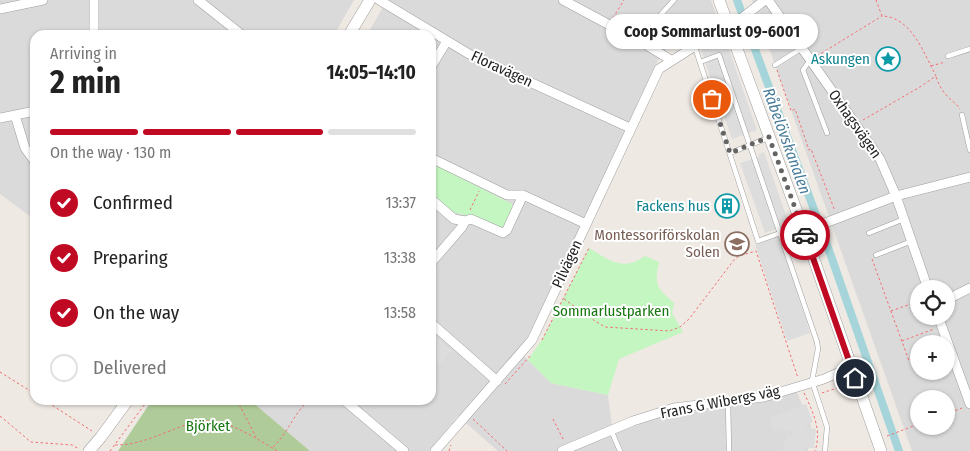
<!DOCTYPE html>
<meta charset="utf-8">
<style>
body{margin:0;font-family:"Fira Sans Condensed",sans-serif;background:#f6f6f6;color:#222;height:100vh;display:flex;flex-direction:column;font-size:19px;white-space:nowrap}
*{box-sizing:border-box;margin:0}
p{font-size:16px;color:#767676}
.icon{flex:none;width:28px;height:28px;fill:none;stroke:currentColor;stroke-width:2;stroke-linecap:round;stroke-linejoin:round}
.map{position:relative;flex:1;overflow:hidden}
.drawer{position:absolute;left:30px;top:30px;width:406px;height:375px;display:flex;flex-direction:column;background:#fff;border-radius:15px;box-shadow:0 1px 4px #0004}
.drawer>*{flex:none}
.tools{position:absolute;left:910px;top:280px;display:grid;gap:10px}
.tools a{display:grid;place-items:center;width:45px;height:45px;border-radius:50%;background:#fff;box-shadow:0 1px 4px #0004;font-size:25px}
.pin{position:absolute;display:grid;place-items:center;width:42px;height:42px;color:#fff;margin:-21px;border:2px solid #fff;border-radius:50%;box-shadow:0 1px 5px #0007}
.courier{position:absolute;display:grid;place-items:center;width:50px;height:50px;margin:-25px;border:4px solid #c00922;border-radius:50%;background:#fff;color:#222;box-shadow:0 1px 6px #0007}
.bubble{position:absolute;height:35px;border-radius:18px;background:#fff;box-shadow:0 1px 4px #0004;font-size:16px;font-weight:700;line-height:35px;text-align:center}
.overview em{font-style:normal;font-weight:700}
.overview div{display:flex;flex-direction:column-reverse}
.overview{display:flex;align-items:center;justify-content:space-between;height:85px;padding:0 20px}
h1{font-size:32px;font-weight:700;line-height:38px}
.bar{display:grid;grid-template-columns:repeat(4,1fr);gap:8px 5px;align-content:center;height:60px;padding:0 20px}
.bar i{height:6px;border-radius:4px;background:#e0e0e0}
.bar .active{background:#c00922}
.bar p{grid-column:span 4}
ol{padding:0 20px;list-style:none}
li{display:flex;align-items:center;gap:15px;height:55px}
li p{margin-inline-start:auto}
li .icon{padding:5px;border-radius:50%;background:#c00922;color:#fff;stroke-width:4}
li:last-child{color:#767676}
li i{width:28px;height:28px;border:2px solid #e0e0e0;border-radius:50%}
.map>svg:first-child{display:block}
.residential{fill:#dbdada;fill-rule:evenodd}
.forest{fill:#afcb9a}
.park{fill:#c4f6c1}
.parking{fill:#ddd}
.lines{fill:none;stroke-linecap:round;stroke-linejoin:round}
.canal{stroke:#a5d5da;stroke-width:8}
.service-casing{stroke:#9e9e9e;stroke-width:5.5}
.minor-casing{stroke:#9e9e9e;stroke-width:10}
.tertiary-casing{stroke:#9e9e9e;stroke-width:12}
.path{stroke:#f36f73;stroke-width:1;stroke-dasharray:2.5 2.5;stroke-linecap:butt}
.service{stroke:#fff;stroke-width:4.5}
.minor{stroke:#fff;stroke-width:9}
.tertiary{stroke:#fff;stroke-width:11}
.done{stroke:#666462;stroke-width:5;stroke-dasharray:0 9}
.route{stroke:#c00922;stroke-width:6}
.labels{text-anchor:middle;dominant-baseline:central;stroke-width:4;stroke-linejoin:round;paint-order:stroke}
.culture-label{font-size:15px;fill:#0d838f;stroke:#fff;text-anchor:end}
.street-label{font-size:15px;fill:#1d1d1d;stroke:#fff}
.education-label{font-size:15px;fill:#785e54;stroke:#fff;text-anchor:end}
.park-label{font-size:15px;fill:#167610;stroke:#fff}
.water-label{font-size:16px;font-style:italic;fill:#487b99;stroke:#fff}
</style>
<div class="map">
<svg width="970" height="451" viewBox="0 0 970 451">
<rect width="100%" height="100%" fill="#eee9e3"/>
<path class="residential" d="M0,0H354L334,35H35V220L0,194Z
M387,0H711L716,14L712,23L667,48L658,60L528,338L518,350L551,383L608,395L613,434L677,411L764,402L796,390L811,426L808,451H498L458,416L429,451H310L250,400H431V195L450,211L514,207L512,204L431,163V35H367Z
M752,0H970V451H912ZM919,289H946V316H919ZM919,344H946V371H919ZM919,399H946V426H919Z"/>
<path class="forest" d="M152,400H250L310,451H118Z"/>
<path class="park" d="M431,163L512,204L514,207L504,227L500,230L472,217L450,211L431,195Z
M589,248C609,260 623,272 645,256L659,262C654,286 657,288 674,303L672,313L683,332L619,359L608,395L551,383L528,360L543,338Z"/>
<path class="parking" d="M717,40L727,44L757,130L732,139L701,50Z
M764,152L788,221L782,223L783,227L765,233L740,163L759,157V154Z
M779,236L810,333L787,341L755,245Z
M436,337L452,351L440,364L431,356L433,354L431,352V342Z
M806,404L813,422L803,427L816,429L814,448H805L804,451H782L787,435H793V429L784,432L782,428L774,431L769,418Z"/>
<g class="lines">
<path class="canal" d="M737,0L831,256L899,451"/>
<g class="service-casing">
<path id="service" d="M643,43L655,21L674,0
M695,47L758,241L780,233
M948,56L970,49
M810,60L803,70L827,133
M700,62L719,55L817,342L818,349L812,381L827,427L825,451
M775,65L802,48
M962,115L970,150
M730,153L768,138
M869,233L904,219
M876,255L912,241
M728,402L729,451
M611,430L620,451"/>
</g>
<g class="minor-casing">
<path id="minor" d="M94,0V35
M198,0L242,35
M379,0L469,54L630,128
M563,0L643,43L671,60
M768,0L880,159L896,196L928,289
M0,9L43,0
M431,67L447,41
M15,115L25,148L35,162
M0,118L35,111
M431,158L507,195H523L586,224
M431,199L454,219L465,221L471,219L503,233L507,230L523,195
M804,231L896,196L970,177
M431,263L462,227L465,221
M946,300L970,288
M938,316L970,404
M431,323L497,381
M344,400L404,451
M435,451L532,340L659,69L695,46L729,28L765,0
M562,451L633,421L674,408L764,397L824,379L851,367"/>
</g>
<g class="tertiary-casing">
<path id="tertiary" d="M719,0L804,231L881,451
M349,35L370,0
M89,451L101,437L128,400"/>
</g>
<path class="path" d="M613,18L624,0
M707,30L712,26L716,20
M817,56L882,16
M931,66L945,62
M777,70L791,111L795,109L809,150L811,149L835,211
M936,77C939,85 942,91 948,97C952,101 957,104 960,109
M863,120L920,87L936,76C924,54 912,17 882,16L876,0
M470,210L479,191
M872,259L909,361
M564,299L595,321L605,327L669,331L680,327L689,319L734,260L739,256L756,251L798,378
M891,311L919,301
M542,340L589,248
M902,341L934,329
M0,372L35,394
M505,384L531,355
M804,393C813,412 822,430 815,451
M822,393L837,388L850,389
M44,400L92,431
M237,400L256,437
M946,414L962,408
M0,416L31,442L72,445L79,449
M473,419L507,451
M553,419L564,441
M887,436L919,424
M115,445C135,445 149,439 167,432C180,427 193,421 207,421C229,420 259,440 277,451
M273,447C288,433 294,413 309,400
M110,451L148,400
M449,451L451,445"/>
<use href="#service" class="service"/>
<use href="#minor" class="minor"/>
<use href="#tertiary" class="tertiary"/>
</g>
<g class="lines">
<path class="done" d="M712,99L730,153L769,137L805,235"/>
<path class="route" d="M805,235L855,378"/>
</g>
<defs>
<g id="sight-ring" transform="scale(1.25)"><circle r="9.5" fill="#fff" stroke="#0f9aa8" stroke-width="1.5"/><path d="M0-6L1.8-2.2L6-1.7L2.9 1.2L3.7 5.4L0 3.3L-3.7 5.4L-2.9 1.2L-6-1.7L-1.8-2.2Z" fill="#0f9aa8"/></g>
<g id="building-ring" transform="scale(1.25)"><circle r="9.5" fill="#fff" stroke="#0f9aa8" stroke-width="1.5"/><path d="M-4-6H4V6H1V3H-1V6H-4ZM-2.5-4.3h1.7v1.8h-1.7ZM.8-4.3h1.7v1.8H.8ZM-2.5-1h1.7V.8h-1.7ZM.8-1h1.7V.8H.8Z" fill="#0f9aa8"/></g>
<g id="school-ring" transform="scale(1.25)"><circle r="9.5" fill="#fff" stroke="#8d6e63" stroke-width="1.5"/><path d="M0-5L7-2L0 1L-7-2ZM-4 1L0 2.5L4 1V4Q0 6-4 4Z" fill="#8d6e63"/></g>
</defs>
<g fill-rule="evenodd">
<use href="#sight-ring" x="888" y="59"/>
<use href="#building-ring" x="727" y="206"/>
<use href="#school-ring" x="737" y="244"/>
</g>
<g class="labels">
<g class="culture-label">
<text x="870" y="59">Askungen</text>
<text x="710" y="206">Fackens hus</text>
</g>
<g class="street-label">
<text transform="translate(502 69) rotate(25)">Floravägen</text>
<text transform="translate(855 124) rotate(55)">Oxhagsvägen</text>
<text transform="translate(567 264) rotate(-65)">Pilvägen</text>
<text transform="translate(720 402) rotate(-11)">Frans G Wibergs väg</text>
</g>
<g class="education-label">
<text x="720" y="235">Montessoriförskolan<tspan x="720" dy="17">Solen</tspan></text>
</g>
<g class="park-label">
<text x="611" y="311">Sommarlustparken</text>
<text x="208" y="426">Björket</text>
</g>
<g class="water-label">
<text transform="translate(787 141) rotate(70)">Råbelövskanalen</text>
</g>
</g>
</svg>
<div class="tools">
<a><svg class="icon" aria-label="locate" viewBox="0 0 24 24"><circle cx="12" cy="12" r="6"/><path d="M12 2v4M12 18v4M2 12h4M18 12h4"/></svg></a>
<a>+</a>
<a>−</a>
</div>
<div class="pin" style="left:712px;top:99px;background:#ea580c"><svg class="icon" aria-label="bag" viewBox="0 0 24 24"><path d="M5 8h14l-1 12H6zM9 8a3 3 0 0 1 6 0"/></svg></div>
<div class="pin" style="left:855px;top:378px;background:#1f2937"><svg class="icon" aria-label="home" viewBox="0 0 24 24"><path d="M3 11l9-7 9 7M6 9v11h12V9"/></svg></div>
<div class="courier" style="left:805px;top:235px"><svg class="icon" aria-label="car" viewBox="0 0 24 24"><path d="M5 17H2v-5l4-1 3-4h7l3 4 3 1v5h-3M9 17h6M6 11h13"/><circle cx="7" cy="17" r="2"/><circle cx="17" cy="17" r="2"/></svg></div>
<div class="bubble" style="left:606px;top:14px;width:212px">Coop Sommarlust 09-6001</div>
<section class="drawer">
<div class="overview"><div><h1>2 min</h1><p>Arriving in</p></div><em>14:05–14:10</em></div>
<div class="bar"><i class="active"></i><i class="active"></i><i class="active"></i><i></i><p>On the way · 130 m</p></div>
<ol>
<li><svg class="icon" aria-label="check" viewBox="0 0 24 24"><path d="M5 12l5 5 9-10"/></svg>Confirmed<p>13:37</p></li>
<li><svg class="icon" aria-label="check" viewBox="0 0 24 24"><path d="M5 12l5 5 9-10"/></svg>Preparing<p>13:38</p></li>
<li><svg class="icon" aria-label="check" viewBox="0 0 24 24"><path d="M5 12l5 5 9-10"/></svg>On the way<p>13:58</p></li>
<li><i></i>Delivered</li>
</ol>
</section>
</div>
